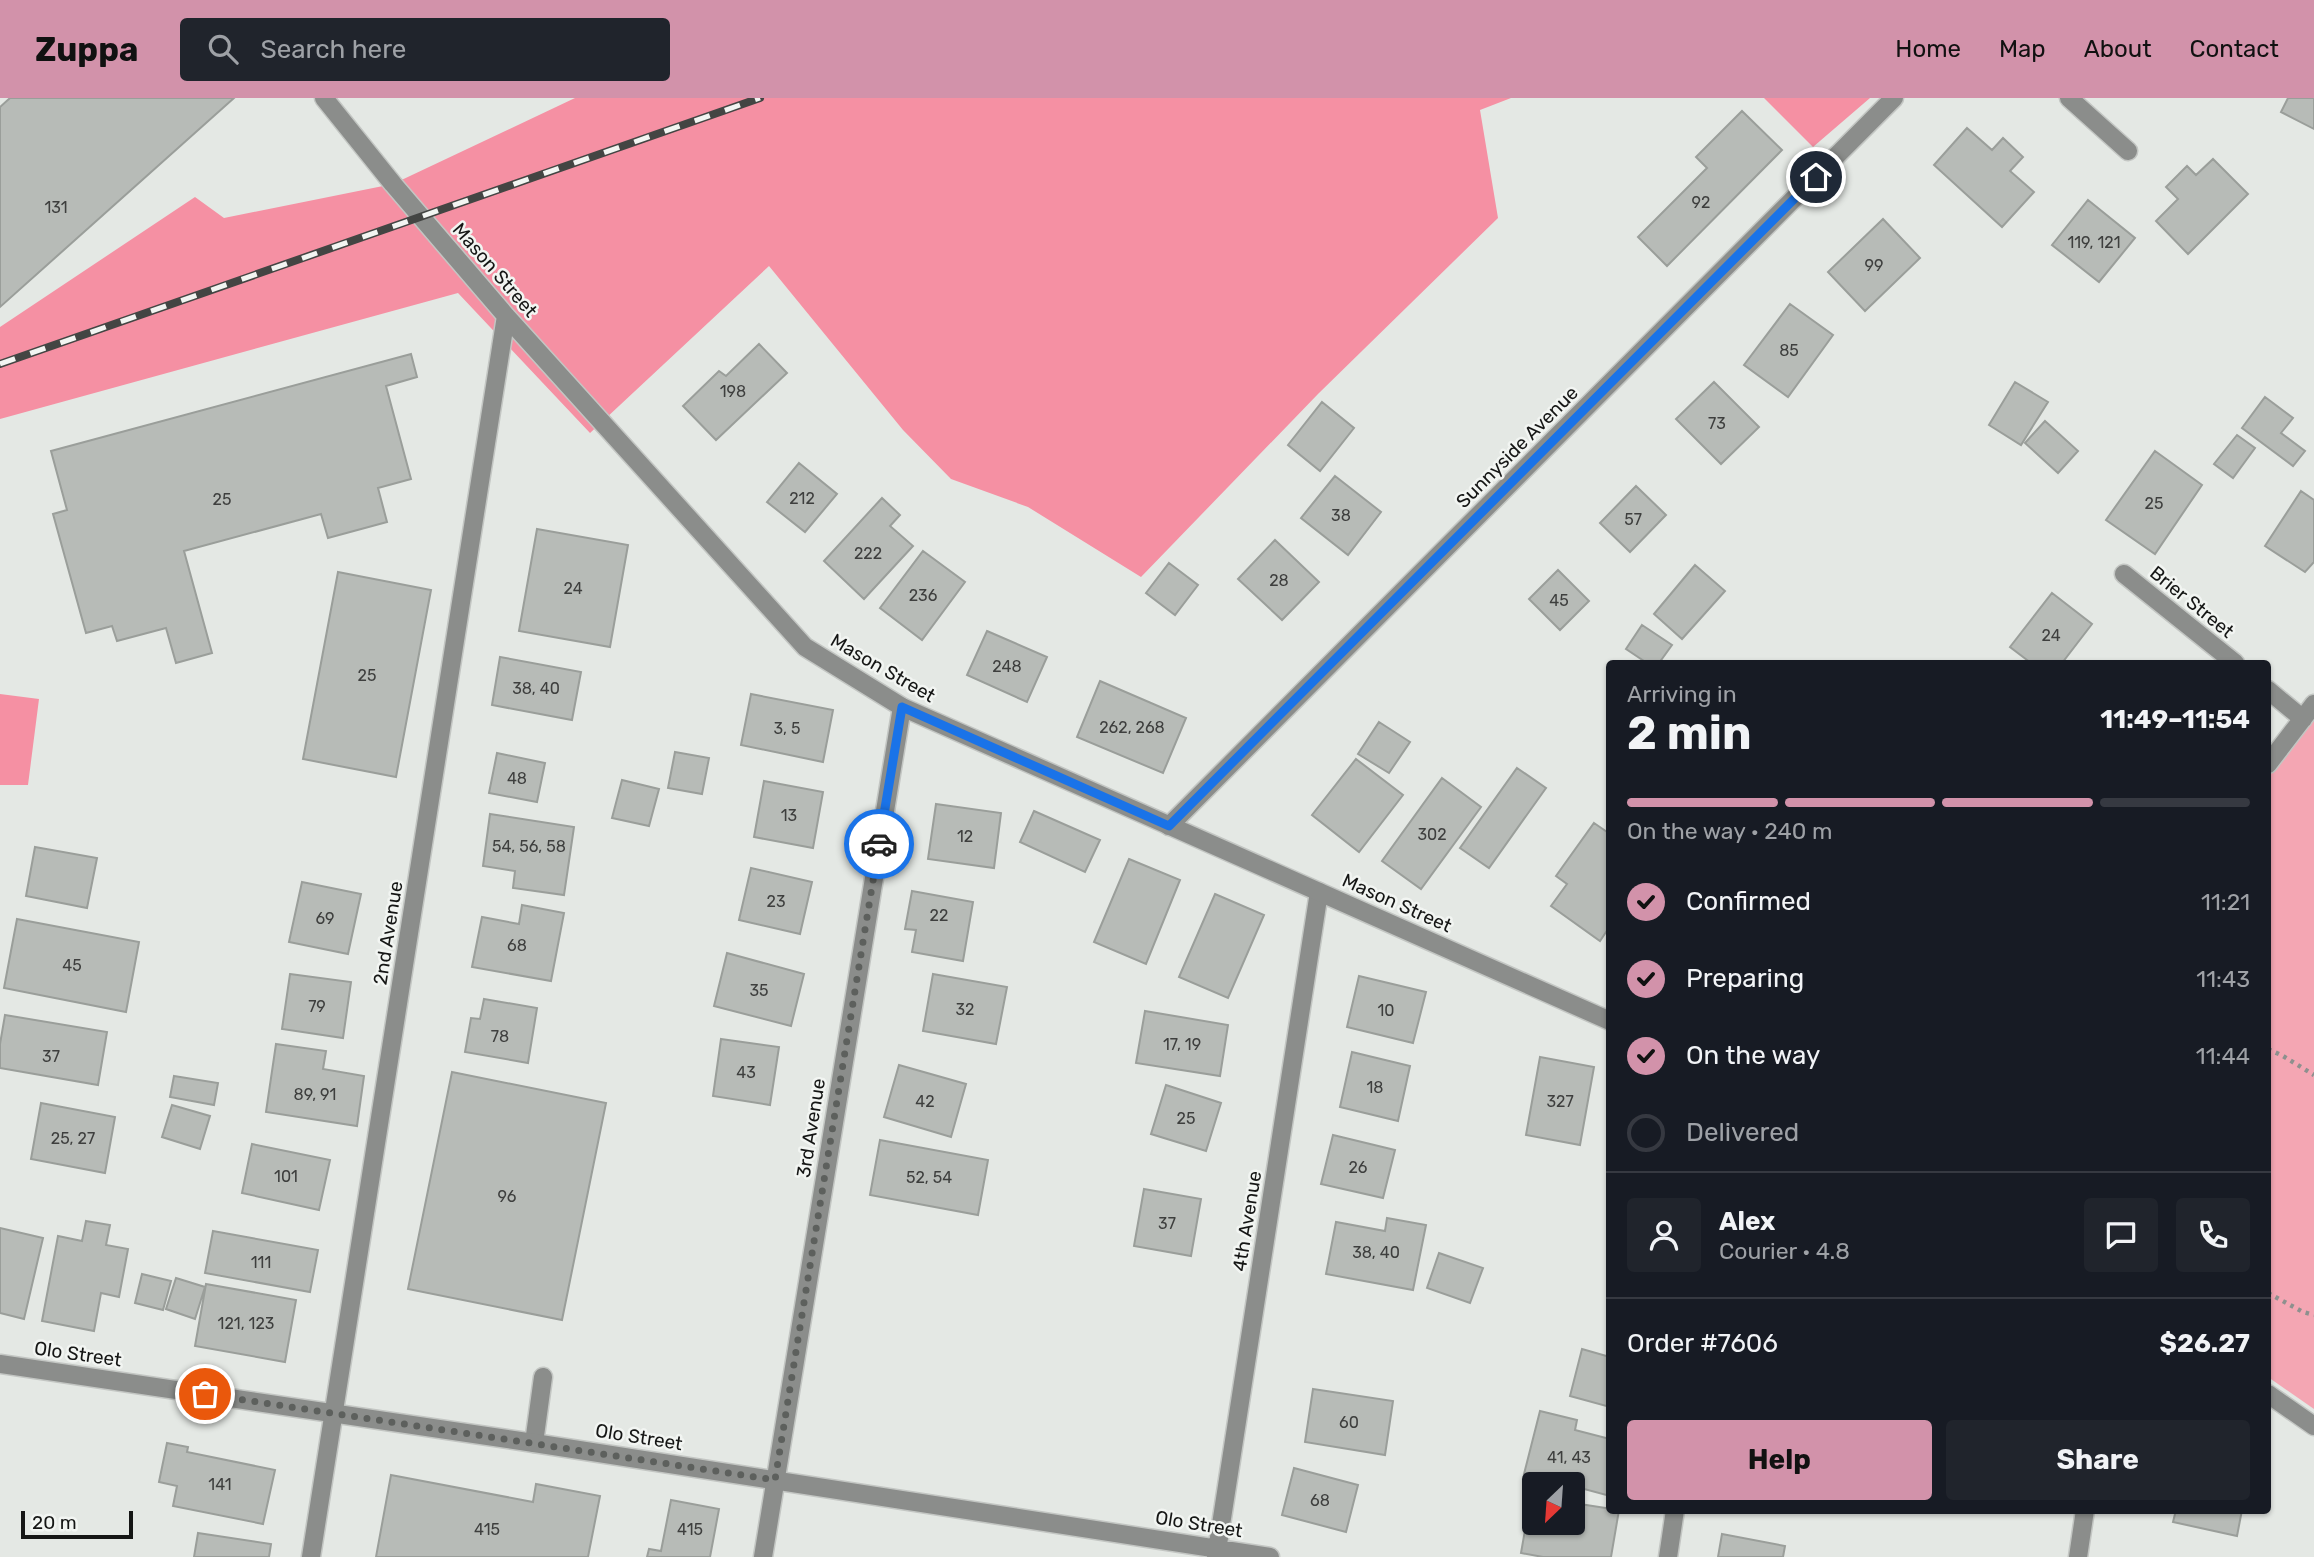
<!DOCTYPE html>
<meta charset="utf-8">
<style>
body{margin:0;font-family:Rubik,sans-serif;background:#20242c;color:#f1f3f6;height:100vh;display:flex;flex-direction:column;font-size:26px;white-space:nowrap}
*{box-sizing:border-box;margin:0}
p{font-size:23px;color:#9ea1a6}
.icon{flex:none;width:38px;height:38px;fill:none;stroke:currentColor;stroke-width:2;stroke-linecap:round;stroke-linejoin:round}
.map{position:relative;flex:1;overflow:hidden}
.details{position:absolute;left:1606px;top:562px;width:665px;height:854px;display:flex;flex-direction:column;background:#171b24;border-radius:7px;box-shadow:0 2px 5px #0004}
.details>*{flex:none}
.needle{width:46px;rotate:205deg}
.tools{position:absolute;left:1522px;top:1374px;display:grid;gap:14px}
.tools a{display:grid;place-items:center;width:63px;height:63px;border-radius:7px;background:#171b24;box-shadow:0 2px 5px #0004;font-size:35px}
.scale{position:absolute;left:21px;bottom:18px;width:112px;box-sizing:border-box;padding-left:7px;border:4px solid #151615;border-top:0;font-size:19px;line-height:24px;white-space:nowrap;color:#151615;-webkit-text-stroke:5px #f2f5f2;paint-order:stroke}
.pin{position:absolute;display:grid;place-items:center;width:60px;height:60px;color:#fff;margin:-30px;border:4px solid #fff;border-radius:50%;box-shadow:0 2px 7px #0007}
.courier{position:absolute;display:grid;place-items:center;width:70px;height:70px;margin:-35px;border:5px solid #1a73e8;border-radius:50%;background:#fff;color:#222;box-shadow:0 2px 9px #0007}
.headline em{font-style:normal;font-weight:700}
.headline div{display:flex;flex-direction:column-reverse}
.headline{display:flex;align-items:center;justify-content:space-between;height:119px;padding:0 21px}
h1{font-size:46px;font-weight:700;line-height:52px}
.bar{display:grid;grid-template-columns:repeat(4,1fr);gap:10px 7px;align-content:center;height:84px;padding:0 21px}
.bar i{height:9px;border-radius:5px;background:#363941}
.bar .active{background:#d292aa}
.bar p{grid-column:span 4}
.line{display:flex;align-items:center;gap:18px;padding:0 21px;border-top:2px solid #363941}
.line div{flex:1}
.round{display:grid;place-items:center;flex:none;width:74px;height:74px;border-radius:7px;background:#20242c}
ol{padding:0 21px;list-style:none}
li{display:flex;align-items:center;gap:21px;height:77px}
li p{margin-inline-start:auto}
li .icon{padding:7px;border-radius:50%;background:#d292aa;color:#111;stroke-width:4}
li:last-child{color:#9ea1a6}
li i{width:38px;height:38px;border:4px solid #363941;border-radius:50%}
.cta{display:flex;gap:14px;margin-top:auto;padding:14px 21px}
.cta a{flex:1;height:80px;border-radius:7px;background:#d292aa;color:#111;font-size:28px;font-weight:700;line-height:80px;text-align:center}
.cta a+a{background:#20242c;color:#f1f3f6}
header{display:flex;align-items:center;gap:42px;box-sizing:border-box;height:98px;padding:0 35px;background:#d292aa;color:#111}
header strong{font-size:33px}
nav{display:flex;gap:38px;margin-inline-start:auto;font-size:24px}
.search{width:490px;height:63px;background:#20242c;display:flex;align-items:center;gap:18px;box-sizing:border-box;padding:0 24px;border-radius:7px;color:#9ea1a6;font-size:26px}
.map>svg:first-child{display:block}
.green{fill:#f4a6b3}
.forest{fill:#f590a3}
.building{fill:#b7bbb7;stroke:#9a9e9a;stroke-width:2}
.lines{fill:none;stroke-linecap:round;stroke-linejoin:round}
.service-casing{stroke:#c3c6c3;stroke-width:21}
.minor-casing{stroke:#c3c6c3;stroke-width:21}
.tertiary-casing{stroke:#c3c6c3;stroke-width:21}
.path{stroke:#8e908e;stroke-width:4.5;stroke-dasharray:3.5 5;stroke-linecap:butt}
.service{stroke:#8b8d8b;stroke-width:18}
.minor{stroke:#8b8d8b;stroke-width:18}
.tertiary{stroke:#8b8d8b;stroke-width:18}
.rail-casing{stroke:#434543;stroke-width:8}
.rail{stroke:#f2f5f2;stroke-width:5;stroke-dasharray:16;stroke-linecap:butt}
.done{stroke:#5d605d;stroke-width:7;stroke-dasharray:0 12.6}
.route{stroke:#1a73e8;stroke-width:9}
.labels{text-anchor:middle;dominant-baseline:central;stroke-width:5;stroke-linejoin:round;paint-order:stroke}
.number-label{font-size:16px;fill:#3e3f3e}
.street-label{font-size:19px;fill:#151615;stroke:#f2f5f2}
</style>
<header>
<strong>Zuppa</strong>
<div class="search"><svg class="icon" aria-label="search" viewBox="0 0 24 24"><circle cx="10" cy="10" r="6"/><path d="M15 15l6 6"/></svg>Search here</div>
<nav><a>Home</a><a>Map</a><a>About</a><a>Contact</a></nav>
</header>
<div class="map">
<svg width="2314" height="1459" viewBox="0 0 2314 1459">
<rect width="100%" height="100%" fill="#e4e8e4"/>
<path class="green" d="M2314,599V1311L2268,1279V660Z"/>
<path class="forest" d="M575,0H1511L1480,12L1498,120L1318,296L1141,479L1028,409L951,381L903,332L769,168L590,335L458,195L0,321V229L195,99L224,120L393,86Z
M1764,0H1870L1813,49Z
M0,596L39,601L28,687H0Z"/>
<path class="building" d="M10,0H234L0,209V9Z
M2288,0H2314V31L2281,14Z
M1742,13L1782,52L1667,168L1638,139L1707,70L1696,59Z
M1967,30L1992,52L2003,40L2023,59L2010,73L2034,94L2002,129L1934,67Z
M2213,61L2248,96L2188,156L2156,123L2178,101L2166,89L2187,68L2196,77Z
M2088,102L2135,140L2099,184L2052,147Z
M1883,121L1920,160L1865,213L1828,174Z
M1790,206L1833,237L1788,299L1744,267Z
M759,246L787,275L716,342L683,308L719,273L726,278Z
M411,256L417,279L386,288L411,381L378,390L387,424L328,440L321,416L184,453L212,555L176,565L166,530L117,543L112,528L86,535L53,416L67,412L51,353Z
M1714,284L1759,329L1721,366L1676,321Z
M2015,284L2048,304L2021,347L1989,327Z
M2265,299L2293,320L2281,335L2305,353L2293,368L2242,330Z
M1322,304L1354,330L1320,373L1288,347Z
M2045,323L2078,353L2058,375L2025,345Z
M2237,337L2255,350L2233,380L2214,366Z
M2155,353L2202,387L2155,456L2106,422Z
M799,365L837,396L805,434L767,404Z
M1335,378L1381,414L1348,457L1301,420Z
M1636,388L1666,417L1630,454L1600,425Z
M2301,393L2314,402V464L2305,474L2265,448Z
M882,400L900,417L890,428L913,448L864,501L824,463Z
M537,431L628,447L610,549L519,533Z
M1275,442L1319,484L1282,522L1238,481Z
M923,453L965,484L922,542L880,510Z
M1169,465L1198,487L1175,517L1146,495Z
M1695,467L1725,493L1682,541L1654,516Z
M1558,472L1589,503L1560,532L1529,501Z
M338,474L431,492L396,679L303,661Z
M2052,495L2092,526L2062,565H2031L2010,549Z
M1642,527L1672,547L1659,565H1647L1626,551Z
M987,533L1047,559L1027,604L967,577Z
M500,559L581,574L572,622L492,607Z
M1100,583L1186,620L1163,675L1077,639Z
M751,596L833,612L823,664L741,647Z
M1379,624L1410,644L1389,675L1358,656Z
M675,654L709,660L702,696L668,690Z
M497,655L545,665L537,704L489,695Z
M1356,661L1403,697L1359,754L1312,717Z
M1517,670L1546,690L1489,770L1460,750Z
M1442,680L1481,709L1421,791L1382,763Z
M622,682L659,691L649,728L612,720Z
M764,683L823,694L813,750L754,739Z
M936,706L1001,715L994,770L928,761Z
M1034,713L1100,742L1085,774L1020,744Z
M490,716L574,729L564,797L513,790L515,773L483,768Z
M1594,725L1610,736V828L1600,843L1551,808L1567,786L1556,778Z
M35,749L97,760L87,810L26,798Z
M1129,761L1180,782L1146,866L1094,844Z
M751,770L812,784L800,836L739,822Z
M302,784L361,796L348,856L289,844Z
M912,793L973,804L963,863L912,854L916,832L905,831Z
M1215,796L1264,817L1228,900L1179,879Z
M522,807L564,815L551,883L472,869L482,819L519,826Z
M17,821L139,844L126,914L4,890Z
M727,855L804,876L791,928L714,908Z
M290,876L351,884L343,940L282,931Z
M933,876L1007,889L996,946L923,933Z
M1359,878L1426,894L1413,945L1347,929Z
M484,901L537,910L528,965L465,954L471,920L480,921Z
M1145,913L1228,927L1220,978L1136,965Z
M5,917L107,934L98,987L0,970V946Z
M721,941L779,949L770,1007L713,998Z
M276,946L326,953L323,971L364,978L357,1028L266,1014Z
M1352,954L1410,968L1398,1023L1340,1009Z
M1540,959L1594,969L1580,1047L1526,1037Z
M899,967L966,986L951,1039L884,1019Z
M452,974L606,1005L562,1222L408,1191Z
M174,978L218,985L214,1007L170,999Z
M1166,987L1221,1005L1206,1053L1151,1036Z
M41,1005L115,1019L105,1075L31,1061Z
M172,1007L210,1018L200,1051L162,1039Z
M1333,1037L1395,1052L1383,1100L1321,1086Z
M880,1042L988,1062L978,1117L870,1097Z
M252,1046L330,1062L319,1112L242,1095Z
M1144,1091L1201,1101L1191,1158L1134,1148Z
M1387,1120L1426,1127L1413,1192L1326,1176L1336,1124L1385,1133Z
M86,1123L110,1127L106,1147L128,1151L119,1199L101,1195L94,1233L42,1223L58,1138L82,1143Z
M0,1130L43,1140L24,1221L0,1215Z
M213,1133L318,1152L310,1194L205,1175Z
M1439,1155L1483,1170L1470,1205L1427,1190Z
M142,1176L171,1183L163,1212L135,1205Z
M176,1180L205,1189L195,1221L166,1211Z
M206,1186L296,1202L285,1264L195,1248Z
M1582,1251L1610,1259V1309L1570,1298Z
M1313,1291L1393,1303L1385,1357L1305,1344Z
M1540,1313L1577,1322L1575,1332L1610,1341V1398L1573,1388V1386H1563L1524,1376Z
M167,1345L188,1349L187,1354L275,1372L263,1426L173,1408L177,1388L159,1384Z
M1294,1370L1358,1387L1346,1434L1282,1417Z
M391,1377L533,1404L536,1386L600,1398L588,1459H376Z
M1531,1398H1535V1424H1573V1405L1619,1412L1611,1459H1543L1521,1455Z
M671,1402L719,1411L710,1459H647L649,1451L661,1453Z
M2176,1412H2242L2237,1438L2173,1424Z
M198,1435L271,1446L269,1459H194Z
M1722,1436L1785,1448L1783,1459H1718Z"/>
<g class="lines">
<g class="service-casing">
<path id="service" d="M2069,0L2128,53
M534,1345L543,1279"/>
</g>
<g class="minor-casing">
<path id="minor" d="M2124,476L2235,565
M2268,592L2303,621
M2268,666L2314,606
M1169,728L1894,0
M0,1266L534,1345L1270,1459
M763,1459L902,609
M1216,1459L1319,794
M1668,1459L1675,1412
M2078,1459L2085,1412"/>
</g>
<g class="tertiary-casing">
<path id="tertiary" d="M324,0L393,86L506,218L805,549L902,609L1610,923
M2268,1296L2314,1328
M311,1459L506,218"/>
</g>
<path class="path" d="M2268,951L2283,958L2314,977
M2268,1195L2303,1214L2314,1217"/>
<use href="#service" class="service"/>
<use href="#minor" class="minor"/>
<use href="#tertiary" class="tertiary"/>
<g class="rail-casing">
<path id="rail" d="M0,266L760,0"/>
</g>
<use href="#rail" class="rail"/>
</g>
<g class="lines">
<path class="done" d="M205,1296L775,1382L879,746"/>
<path class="route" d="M879,746L902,609L1169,728L1816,79"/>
</g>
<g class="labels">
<g class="number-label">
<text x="1701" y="104">92</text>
<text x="56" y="109">131</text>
<text x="2094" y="144">119, 121</text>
<text x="1874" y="167">99</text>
<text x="1789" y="252">85</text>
<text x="733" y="293">198</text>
<text x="1717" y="325">73</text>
<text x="802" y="400">212</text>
<text x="222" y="401">25</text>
<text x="2154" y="405">25</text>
<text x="1341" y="417">38</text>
<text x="1633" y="421">57</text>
<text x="868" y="455">222</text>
<text x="1279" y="482">28</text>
<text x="573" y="490">24</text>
<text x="923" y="497">236</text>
<text x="1559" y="502">45</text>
<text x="2051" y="537">24</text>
<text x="1007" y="568">248</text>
<text x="367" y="577">25</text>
<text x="536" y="590">38, 40</text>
<text x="1132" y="629">262, 268</text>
<text x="787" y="630">3, 5</text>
<text x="517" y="680">48</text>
<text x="789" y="717">13</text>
<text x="1432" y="736">302</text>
<text x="965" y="738">12</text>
<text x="529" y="748">54, 56, 58</text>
<text x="776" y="803">23</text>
<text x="939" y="817">22</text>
<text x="325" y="820">69</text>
<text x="517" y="847">68</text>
<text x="72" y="867">45</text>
<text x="759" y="892">35</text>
<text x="317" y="908">79</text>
<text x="965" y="911">32</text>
<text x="1386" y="912">10</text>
<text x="500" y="938">78</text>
<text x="1182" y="946">17, 19</text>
<text x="51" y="958">37</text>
<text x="746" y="974">43</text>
<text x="1375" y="989">18</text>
<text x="315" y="996">89, 91</text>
<text x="925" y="1003">42</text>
<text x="1560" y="1003">327</text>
<text x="1186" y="1020">25</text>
<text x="73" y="1040">25, 27</text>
<text x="1358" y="1069">26</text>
<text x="286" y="1078">101</text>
<text x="929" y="1079">52, 54</text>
<text x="507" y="1098">96</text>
<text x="1167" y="1125">37</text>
<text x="1376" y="1154">38, 40</text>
<text x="261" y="1164">111</text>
<text x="246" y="1225">121, 123</text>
<text x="1349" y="1324">60</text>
<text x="1569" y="1359">41, 43</text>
<text x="220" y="1386">141</text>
<text x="1320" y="1402">68</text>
<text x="487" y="1431">415</text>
<text x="690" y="1431">415</text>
</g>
<g class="street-label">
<text transform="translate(495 172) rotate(49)">Mason Street</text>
<text transform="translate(1517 349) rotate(-45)">Sunnyside Avenue</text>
<text transform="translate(2192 504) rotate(39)">Brier Street</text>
<text transform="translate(883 570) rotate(30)">Mason Street</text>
<text transform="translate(1397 805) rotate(24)">Mason Street</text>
<text transform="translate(388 835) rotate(-81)">2nd Avenue</text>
<text transform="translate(811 1030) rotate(-81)">3rd Avenue</text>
<text transform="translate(1247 1123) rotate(-81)">4th Avenue</text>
<text transform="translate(78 1256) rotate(8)">Olo Street</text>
<text transform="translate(639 1339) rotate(9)">Olo Street</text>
<text transform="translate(1199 1426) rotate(9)">Olo Street</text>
</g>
</g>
</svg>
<div class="tools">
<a><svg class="needle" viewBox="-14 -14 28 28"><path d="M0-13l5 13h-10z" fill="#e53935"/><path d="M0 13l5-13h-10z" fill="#9ea1a6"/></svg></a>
</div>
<div class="scale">20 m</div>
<div class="pin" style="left:205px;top:1296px;background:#ea580c"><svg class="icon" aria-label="bag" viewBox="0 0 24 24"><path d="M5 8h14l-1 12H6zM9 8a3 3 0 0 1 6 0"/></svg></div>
<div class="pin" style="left:1816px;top:79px;background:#1f2937"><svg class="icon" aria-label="home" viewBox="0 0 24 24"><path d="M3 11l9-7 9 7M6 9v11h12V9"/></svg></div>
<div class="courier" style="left:879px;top:746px"><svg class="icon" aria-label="car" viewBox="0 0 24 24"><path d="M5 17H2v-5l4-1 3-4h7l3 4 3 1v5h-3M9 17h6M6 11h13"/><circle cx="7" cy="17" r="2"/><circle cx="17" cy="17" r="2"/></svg></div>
<section class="details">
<div class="headline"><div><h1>2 min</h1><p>Arriving in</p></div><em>11:49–11:54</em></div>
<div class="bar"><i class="active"></i><i class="active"></i><i class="active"></i><i></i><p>On the way · 240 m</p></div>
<ol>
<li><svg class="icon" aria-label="check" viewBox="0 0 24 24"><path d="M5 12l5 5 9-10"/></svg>Confirmed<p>11:21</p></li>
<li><svg class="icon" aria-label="check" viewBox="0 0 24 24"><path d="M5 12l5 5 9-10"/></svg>Preparing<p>11:43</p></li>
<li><svg class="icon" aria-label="check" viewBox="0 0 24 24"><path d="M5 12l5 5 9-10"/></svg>On the way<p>11:44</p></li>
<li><i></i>Delivered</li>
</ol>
<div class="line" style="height:126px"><a class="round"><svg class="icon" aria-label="person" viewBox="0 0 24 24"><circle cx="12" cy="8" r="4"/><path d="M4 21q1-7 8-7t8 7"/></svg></a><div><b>Alex</b><p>Courier · 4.8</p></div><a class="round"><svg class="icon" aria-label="chat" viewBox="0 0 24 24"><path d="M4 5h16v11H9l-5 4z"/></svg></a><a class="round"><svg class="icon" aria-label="phone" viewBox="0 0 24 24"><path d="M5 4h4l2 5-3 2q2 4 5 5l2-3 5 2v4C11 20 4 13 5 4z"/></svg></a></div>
<div class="line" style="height:91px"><div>Order #7606</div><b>$26.27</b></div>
<div class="cta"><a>Help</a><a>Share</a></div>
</section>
</div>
